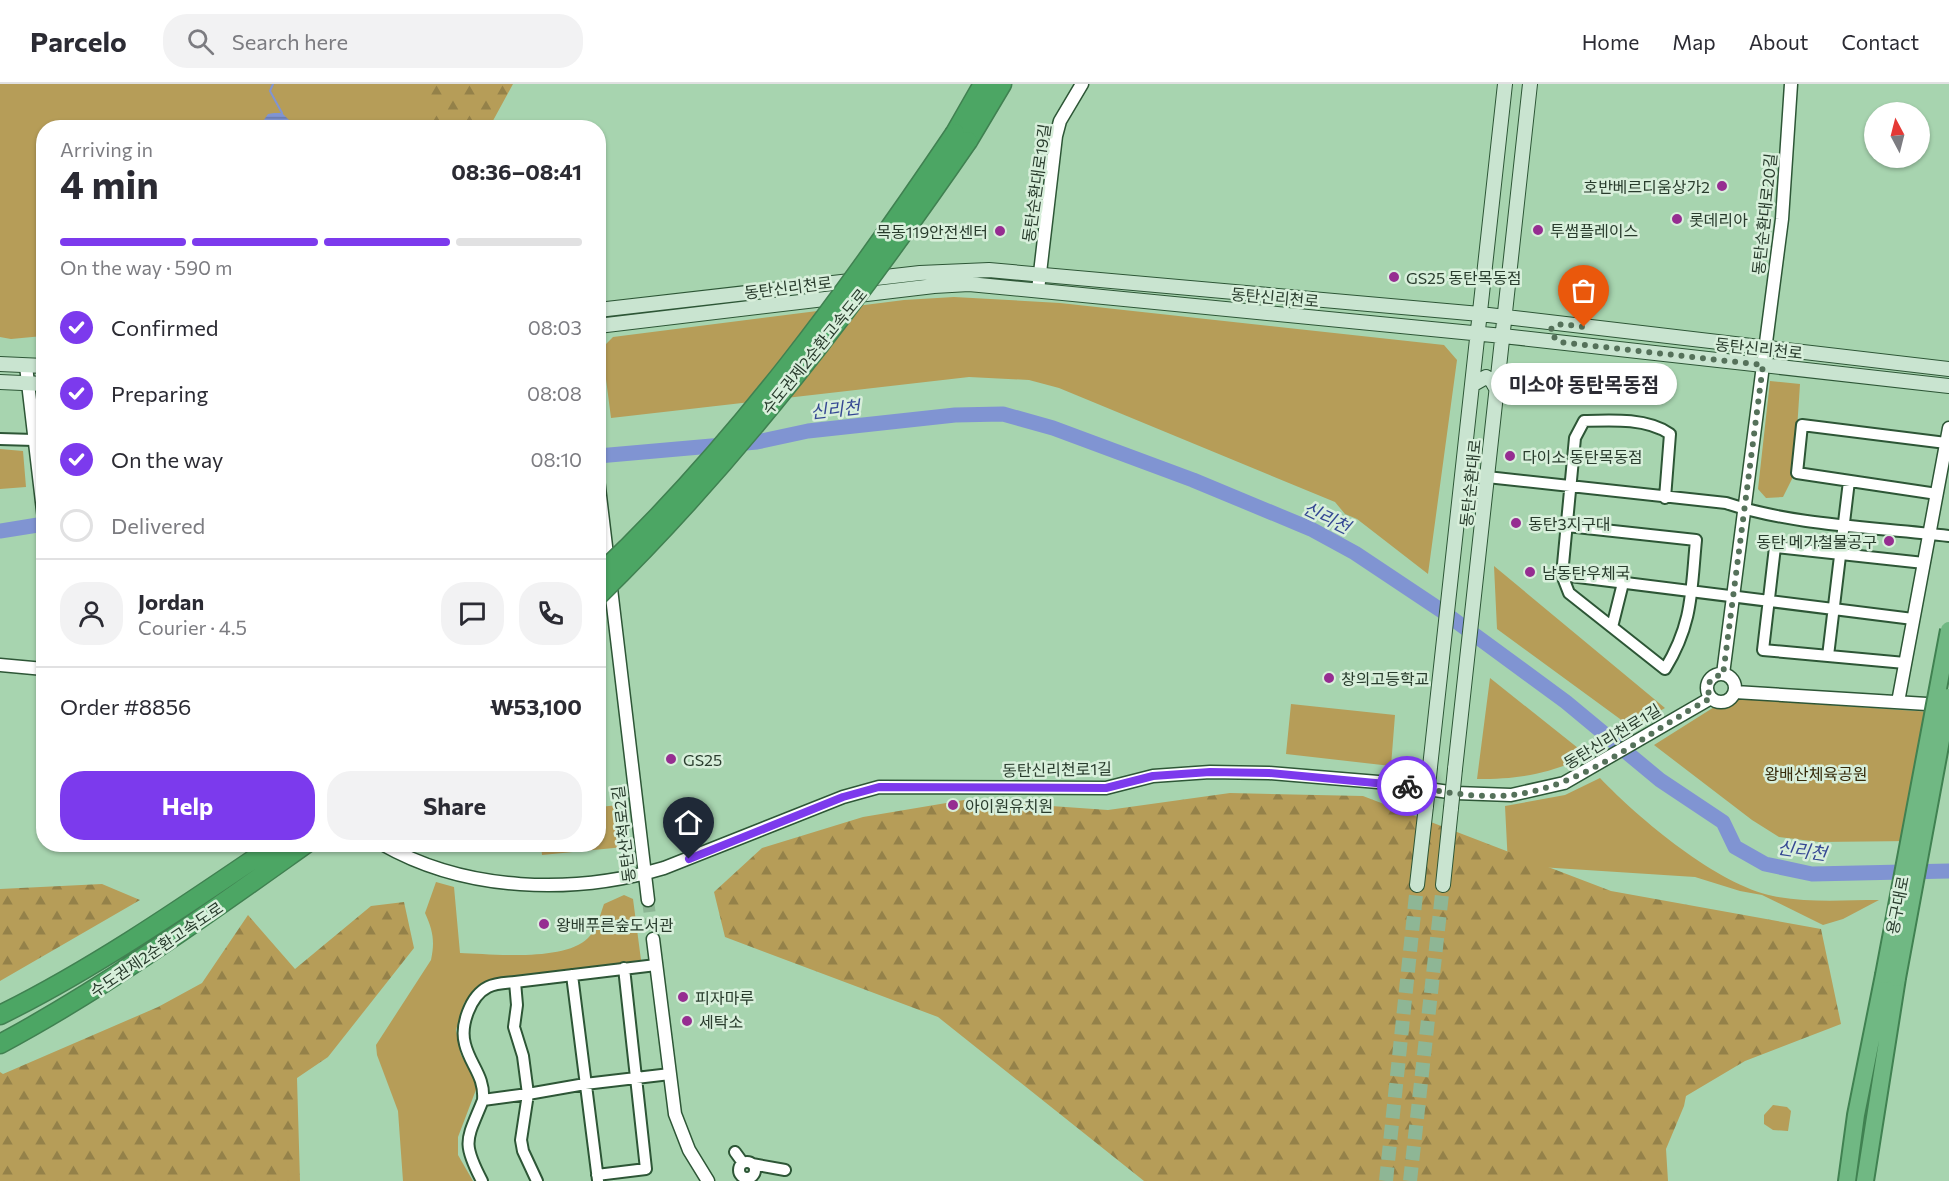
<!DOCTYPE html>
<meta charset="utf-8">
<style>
body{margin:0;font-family:Commissioner,"Noto Sans KR",sans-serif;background:#f2f2f3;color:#2b2b33;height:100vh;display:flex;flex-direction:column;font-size:22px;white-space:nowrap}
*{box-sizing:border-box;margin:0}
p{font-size:20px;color:#7c7c81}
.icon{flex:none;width:33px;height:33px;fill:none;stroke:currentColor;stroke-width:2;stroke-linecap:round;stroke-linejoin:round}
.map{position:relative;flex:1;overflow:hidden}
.panel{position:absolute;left:36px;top:36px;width:570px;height:732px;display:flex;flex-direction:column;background:#fff;border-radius:24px;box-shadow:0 2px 4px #0004}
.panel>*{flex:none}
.needle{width:39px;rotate:353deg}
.buttons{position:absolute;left:1864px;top:18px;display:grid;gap:12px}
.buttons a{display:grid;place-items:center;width:66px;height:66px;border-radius:50%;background:#fff;box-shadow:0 2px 4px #0004;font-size:30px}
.pin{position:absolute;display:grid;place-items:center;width:51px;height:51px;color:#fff;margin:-62px -26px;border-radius:50% 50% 50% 0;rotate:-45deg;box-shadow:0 0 6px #0007}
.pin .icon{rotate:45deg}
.courier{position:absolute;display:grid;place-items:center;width:60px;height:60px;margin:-30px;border:4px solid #7c3aed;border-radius:50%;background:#fff;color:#222;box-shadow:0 2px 8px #0007}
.bubble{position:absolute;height:42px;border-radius:21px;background:#fff;box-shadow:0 2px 4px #0004;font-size:20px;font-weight:700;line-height:42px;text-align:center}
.overview em{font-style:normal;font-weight:700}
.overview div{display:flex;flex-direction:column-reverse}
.overview{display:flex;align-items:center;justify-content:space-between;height:102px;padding:0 24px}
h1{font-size:39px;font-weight:700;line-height:45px}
.bar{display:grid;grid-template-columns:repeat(4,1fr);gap:9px 6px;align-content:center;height:72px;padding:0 24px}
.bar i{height:8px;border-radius:4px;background:#e1e1e2}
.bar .selected{background:#7c3aed}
.bar p{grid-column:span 4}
.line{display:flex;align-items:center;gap:15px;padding:0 24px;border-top:2px solid #e1e1e2}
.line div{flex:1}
.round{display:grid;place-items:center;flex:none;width:63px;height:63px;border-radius:24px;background:#f2f2f3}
ol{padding:0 24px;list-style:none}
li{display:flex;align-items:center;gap:18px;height:66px}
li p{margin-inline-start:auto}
li .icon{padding:6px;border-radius:50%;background:#7c3aed;color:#fff;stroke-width:4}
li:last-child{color:#7c7c81}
li i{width:33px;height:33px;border:3px solid #e1e1e2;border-radius:50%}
.action{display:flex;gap:12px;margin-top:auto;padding:12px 24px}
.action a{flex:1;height:69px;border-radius:24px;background:#7c3aed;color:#fff;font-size:24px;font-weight:700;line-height:69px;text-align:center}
.action a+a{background:#f2f2f3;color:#2b2b33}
header{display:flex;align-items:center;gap:36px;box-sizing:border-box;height:84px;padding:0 30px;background:#fff;border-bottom:2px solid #e1e1e2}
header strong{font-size:28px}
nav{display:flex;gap:33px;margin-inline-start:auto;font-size:21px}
.search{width:420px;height:54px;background:#f2f2f3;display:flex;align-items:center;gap:15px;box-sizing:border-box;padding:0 21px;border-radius:24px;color:#7c7c81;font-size:22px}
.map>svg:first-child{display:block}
.green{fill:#b69d58}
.forest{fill:url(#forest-firs)}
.water{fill:url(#water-rules)}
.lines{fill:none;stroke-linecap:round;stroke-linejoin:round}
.stream{stroke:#8094d2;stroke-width:2}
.river{stroke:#8094d2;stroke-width:15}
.tertiary-tunnel{stroke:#8eb695;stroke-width:12;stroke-dasharray:12 6;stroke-linecap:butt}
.secondary-tunnel{stroke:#8eb695;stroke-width:14;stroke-dasharray:14 7;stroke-linecap:butt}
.minor-casing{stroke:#2d5636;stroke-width:14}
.tertiary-casing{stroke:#2d5636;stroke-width:15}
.secondary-casing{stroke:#2d5636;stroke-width:16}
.trunk-casing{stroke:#408151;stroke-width:20}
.motorway-casing{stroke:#408151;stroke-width:21}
.minor{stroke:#fff;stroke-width:10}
.tertiary{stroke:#fff;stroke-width:12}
.secondary{stroke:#c9e4d0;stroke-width:14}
.trunk{stroke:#70b883;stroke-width:16}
.motorway{stroke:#4ca664;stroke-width:18}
.secondary-bridge-casing{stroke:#2d5636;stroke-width:16;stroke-linecap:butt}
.trunk-bridge-casing{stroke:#408151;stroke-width:20;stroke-linecap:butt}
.motorway-bridge-casing{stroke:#408151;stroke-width:21;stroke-linecap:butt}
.secondary-bridge{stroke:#c9e4d0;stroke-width:14}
.trunk-bridge{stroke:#70b883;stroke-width:16}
.motorway-bridge{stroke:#4ca664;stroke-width:18}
.done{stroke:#55715a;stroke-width:6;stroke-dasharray:0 10.8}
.route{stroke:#7c3aed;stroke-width:8}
.poi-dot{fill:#962d91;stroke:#d8efdb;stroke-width:2}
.labels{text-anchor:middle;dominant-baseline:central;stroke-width:5;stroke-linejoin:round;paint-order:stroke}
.street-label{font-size:16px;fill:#293c2d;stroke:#d8efdb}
.poi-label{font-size:16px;fill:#293c2d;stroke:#d8efdb;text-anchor:start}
.park-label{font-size:16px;fill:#362a0a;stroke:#d8efdb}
.water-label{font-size:18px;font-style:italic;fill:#354893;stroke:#d8efdb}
</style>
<header>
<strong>Parcelo</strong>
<div class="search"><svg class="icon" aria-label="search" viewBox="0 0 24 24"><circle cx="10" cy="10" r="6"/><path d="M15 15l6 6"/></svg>Search here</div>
<nav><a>Home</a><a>Map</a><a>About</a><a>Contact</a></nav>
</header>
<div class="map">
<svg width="1949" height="1097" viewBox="0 0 1949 1097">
<defs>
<pattern id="forest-firs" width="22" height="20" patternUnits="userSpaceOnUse" patternTransform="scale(1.5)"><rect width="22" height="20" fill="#b69d58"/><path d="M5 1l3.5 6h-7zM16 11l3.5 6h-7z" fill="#948149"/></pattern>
<pattern id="water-rules" width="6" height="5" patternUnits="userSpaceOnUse" patternTransform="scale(1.5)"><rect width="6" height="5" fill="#8094d2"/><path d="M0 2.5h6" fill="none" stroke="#697aab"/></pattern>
</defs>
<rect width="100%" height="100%" fill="#a7d4af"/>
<path class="green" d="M0,0H436L442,43L44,44L43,252L11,255L0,253Z
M954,213L1060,219L1444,261L1457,276L1428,490L1357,435L1345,430L1335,418L1059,304L1029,296L969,293L611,334L602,264L613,253L904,216Z
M1770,297L1800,300L1794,391L1783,413L1766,414L1758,405Z
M0,365L23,367L26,403L0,405Z
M1494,482L1665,624L1631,643L1497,545Z
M1490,594L1588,672C1548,690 1520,695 1477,695Z
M1741,615L1931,628L1911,757L1819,758L1779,753L1752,736L1654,661L1719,620Z
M1291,620L1395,631L1391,682L1286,670Z
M1600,694C1639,735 1718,801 1773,812C1807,819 1844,816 1879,816L1843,835L1823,841L1762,811L1740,807L1695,793L1508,781L1505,722L1565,711Z
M619,721L624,763L542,771L541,761L598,760L599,723Z
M436,798L454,803L460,869C492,870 564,878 588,854C597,845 600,831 604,820L624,811L633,815L641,876L484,900L473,909L464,919L456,946L461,971L473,991L477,1003L458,1053V1071L473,1097H403L398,1027L377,971L376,961L431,876C435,858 433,846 425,829Z
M1773,1021L1787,1023L1791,1027L1788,1047L1773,1046L1764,1040V1031Z"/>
<path class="forest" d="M428,0H513L489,44L435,43Z
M1230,709L1363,712L1611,807L1821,845L1841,940L1745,977L1686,1012L1684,1022L1666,1065L1668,1097H1144L938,933L725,853L714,808L762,764L863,733L964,716L1108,726Z
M102,800L140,816L0,897V805Z
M404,818L414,864L328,973L297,994L300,1097H0V988L3,990L158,923L202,899L248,831L295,885L371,822Z"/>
<path class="water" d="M274,29H282L291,38L292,43H259L268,30Z"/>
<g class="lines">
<path class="stream" d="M273,0L270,7L282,29"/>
<path class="river" d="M598,372L757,358L808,347L955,331L1003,330L1053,344L1193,396L1311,445L1355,469L1442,527L1566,618L1660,696L1723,738L1735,763L1765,780L1812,790L1949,787
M0,447L44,440"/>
<path class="tertiary-tunnel" d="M648,816L653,855"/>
<path class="secondary-tunnel" d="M1386,1097L1417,801
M1410,1097L1443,801"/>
<g class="minor-casing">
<path id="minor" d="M0,355L34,356
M1487,393L1726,419C1795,442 1877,443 1949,452
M1937,410L1797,389L1802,341L1946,359
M1567,442L1696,456C1691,508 1693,539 1665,585L1569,509L1562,491L1575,354L1584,337C1612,336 1647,334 1670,350L1665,414
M1562,491L1913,535
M1612,543L1623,499
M1828,572L1849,397
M1905,579L1763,566L1775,463L1924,479
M572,891L598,1096
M483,1016C485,992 470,981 465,960C460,942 470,912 488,903C496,899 507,899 515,898
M735,1068L743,1079
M739 1086a8 8 0 1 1 16 0a8 8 0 1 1-16 0Z
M752,1080L785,1086
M597,1091L646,1085L624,884
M482,1097C461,1057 467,1056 483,1016L528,1010L523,972L514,943L517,921L515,898L656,881
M537,1097L523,1067L521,1056L528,1010L585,1000L670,990"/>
</g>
<g class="tertiary-casing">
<path id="tertiary" d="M1038,206L1056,52L1060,37L1082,0
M26,282L44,435
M598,395L648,816
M0,581L44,585
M1723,590L1782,135L1791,0
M1707 604a14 14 0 1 1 28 0a14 14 0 1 1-28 0Z
M1735,608L1943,621
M1898,618L1949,344
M382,760C466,808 573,811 664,784L843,713L879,703L1106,704L1153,692L1210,688L1269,689L1378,698L1456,709L1511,711L1564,699L1711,614
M653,855L675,1030L689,1066L708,1097"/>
</g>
<g class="secondary-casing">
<path id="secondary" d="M598,226L920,189L989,186L1480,230L1949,285
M598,242L934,202L969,200L1503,252L1949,302
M0,280L44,282
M0,298L44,300
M1472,301L1486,293L1492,297L1497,306
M1430,683L1505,0
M1455,685L1530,0
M1417,801L1426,722
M1443,801L1451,724"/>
</g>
<g class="trunk-casing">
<path id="trunk" d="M1847,1097L1856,1031L1884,891
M1865,1097L1897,894"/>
</g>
<g class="motorway-casing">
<path id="motorway" d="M955,49L983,0
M968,57L1002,0
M0,931C97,883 186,821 276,760
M0,960C108,902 206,831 306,760"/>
</g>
<use href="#minor" class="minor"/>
<use href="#tertiary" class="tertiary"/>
<use href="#secondary" class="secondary"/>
<use href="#trunk" class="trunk"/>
<use href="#motorway" class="motorway"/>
<g class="secondary-bridge-casing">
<path id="secondary-bridge" d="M1426,722L1430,683
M1451,724L1455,685"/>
</g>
<g class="trunk-bridge-casing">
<path id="trunk-bridge" d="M1884,891L1949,546
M1897,894L1949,613"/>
</g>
<g class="motorway-bridge-casing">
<path id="motorway-bridge" d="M598,492C736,362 849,206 955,49
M598,512C739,374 857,218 968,57"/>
</g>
<use href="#secondary-bridge" class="secondary-bridge"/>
<use href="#trunk-bridge" class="trunk-bridge"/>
<use href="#motorway-bridge" class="motorway-bridge"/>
</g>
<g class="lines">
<path class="done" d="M1407,702C1440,707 1477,715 1511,711C1583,704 1649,647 1711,614C1704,603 1710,591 1723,591L1763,281L1559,258L1550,249L1552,243L1562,240L1584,243"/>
<path class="route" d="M689,775L843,713L879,703L1106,704L1153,692L1210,688L1269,689L1407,702"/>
</g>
<g class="poi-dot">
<circle cx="1722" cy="102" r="6"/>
<circle cx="1677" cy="135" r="6"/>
<circle cx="1538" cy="146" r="6"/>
<circle cx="1000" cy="147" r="6"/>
<circle cx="1394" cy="193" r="6"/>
<circle cx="1510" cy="372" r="6"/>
<circle cx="1516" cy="439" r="6"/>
<circle cx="1889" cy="457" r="6"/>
<circle cx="1530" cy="488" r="6"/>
<circle cx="1329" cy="594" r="6"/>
<circle cx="671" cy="675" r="6"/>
<circle cx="953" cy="721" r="6"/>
<circle cx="544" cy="840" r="6"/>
<circle cx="683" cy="913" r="6"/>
<circle cx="687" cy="937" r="6"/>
</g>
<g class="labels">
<g class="street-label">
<text transform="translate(1036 99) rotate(-82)">동탄순환대로19길</text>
<text transform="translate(1764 130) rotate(-84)">동탄순환대로20길</text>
<text transform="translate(788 203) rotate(-7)">동탄신리천로</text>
<text transform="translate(1275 213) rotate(5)">동탄신리천로</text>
<text transform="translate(1759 264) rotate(6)">동탄신리천로</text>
<text transform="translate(814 267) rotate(-51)">수도권제2순환고속도로</text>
<text transform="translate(1470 399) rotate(-84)">동탄순환대로</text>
<text transform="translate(1612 652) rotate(-31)">동탄신리천로1길</text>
<text transform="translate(1057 685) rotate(-1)">동탄신리천로1길</text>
<text transform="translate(623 750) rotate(-97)">동탄산척로2길</text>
<text transform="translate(1897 821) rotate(-79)">용구대로</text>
<text transform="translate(156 865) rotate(-34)">수도권제2순환고속도로</text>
</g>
<g class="poi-label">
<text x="1710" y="102" text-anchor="end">호반베르디움상가2</text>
<text x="1689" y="135">롯데리아</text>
<text x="1550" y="146">투썸플레이스</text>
<text x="988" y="147" text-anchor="end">목동119안전센터</text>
<text x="1406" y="193">GS25 동탄목동점</text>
<text x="1522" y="372">다이소 동탄목동점</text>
<text x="1528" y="439">동탄3지구대</text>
<text x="1877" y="457" text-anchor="end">동탄 메가철물공구</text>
<text x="1542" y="488">남동탄우체국</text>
<text x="1341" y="594">창의고등학교</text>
<text x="683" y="675">GS25</text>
<text x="965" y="721">아이원유치원</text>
<text x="556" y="840">왕배푸른숲도서관</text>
<text x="695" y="913">피자마루</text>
<text x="699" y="937">세탁소</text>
</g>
<g class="park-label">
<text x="1816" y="689">왕배산체육공원</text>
</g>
<g class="water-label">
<text transform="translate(835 325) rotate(-6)">신리천</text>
<text transform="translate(1327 433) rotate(26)">신리천</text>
<text transform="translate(1802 766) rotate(8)">신리천</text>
</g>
</g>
</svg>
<div class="buttons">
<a><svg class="needle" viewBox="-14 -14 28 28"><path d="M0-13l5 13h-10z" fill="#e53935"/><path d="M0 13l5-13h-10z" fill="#7c7c81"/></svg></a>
</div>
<div class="pin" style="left:1584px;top:243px;background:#ea580c"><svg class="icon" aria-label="bag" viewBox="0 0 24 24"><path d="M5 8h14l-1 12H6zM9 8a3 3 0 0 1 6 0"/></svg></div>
<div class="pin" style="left:689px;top:775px;background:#1f2937"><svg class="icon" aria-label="home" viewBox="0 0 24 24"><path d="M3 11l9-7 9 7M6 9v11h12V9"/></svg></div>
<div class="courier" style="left:1407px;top:702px"><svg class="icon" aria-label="bike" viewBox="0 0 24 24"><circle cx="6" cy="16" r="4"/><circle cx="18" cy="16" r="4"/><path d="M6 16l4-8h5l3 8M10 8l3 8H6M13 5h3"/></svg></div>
<div class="bubble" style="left:1491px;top:279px;width:186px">미소야 동탄목동점</div>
<section class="panel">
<div class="overview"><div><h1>4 min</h1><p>Arriving in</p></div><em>08:36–08:41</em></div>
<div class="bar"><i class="selected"></i><i class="selected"></i><i class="selected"></i><i></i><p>On the way · 590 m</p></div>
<ol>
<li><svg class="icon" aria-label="check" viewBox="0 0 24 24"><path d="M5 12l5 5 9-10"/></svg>Confirmed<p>08:03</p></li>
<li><svg class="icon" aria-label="check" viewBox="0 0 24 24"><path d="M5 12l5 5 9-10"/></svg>Preparing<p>08:08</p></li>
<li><svg class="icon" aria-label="check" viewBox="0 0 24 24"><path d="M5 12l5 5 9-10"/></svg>On the way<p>08:10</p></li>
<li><i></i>Delivered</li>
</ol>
<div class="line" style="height:108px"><a class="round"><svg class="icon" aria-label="person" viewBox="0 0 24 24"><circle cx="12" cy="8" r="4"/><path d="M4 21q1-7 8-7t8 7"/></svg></a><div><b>Jordan</b><p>Courier · 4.5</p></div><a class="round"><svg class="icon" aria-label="chat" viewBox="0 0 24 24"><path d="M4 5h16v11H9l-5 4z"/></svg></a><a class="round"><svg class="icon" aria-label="phone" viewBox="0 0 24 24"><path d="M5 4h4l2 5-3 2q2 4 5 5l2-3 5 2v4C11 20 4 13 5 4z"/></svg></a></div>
<div class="line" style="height:78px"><div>Order #8856</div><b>₩53,100</b></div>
<div class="action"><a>Help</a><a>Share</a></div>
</section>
</div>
